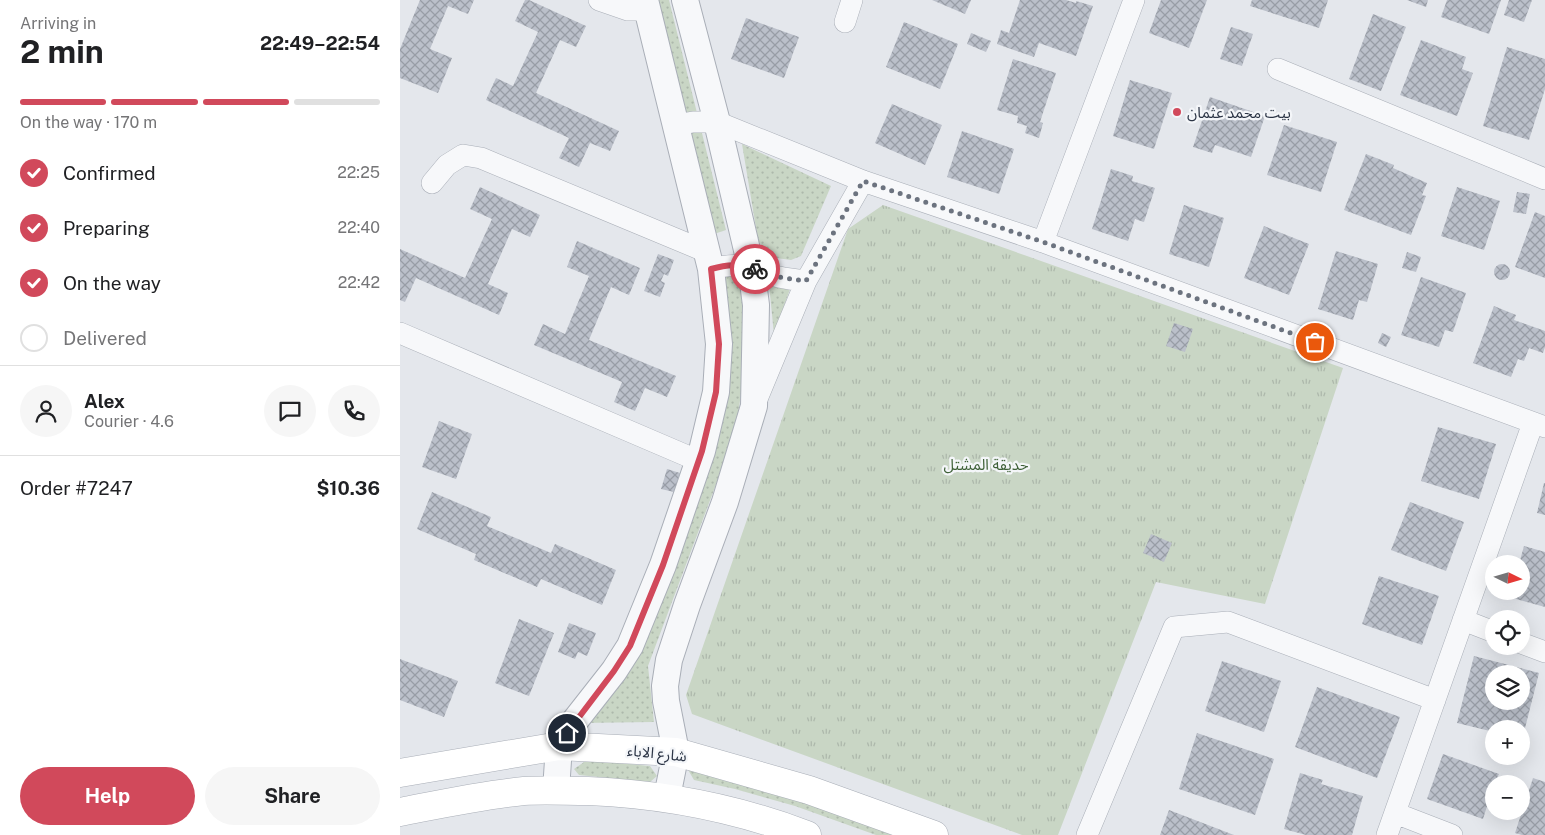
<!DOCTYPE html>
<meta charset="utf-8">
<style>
body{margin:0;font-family:"Public Sans","Noto Sans Arabic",sans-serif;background:#f6f6f6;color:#202124;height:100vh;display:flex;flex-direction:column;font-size:19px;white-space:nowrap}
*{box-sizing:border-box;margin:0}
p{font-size:16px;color:#757577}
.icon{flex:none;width:28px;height:28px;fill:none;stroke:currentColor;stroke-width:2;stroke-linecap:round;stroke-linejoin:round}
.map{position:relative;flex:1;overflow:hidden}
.details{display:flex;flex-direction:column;background:#fff;width:400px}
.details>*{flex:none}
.needle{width:32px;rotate:95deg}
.controls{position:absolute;left:1085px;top:555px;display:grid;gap:10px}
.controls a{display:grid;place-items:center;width:45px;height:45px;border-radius:50%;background:#fff;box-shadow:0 5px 20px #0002;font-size:25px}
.pin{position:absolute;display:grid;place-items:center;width:42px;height:42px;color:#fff;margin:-21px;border:2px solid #fff;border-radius:50%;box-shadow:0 1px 5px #0007}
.courier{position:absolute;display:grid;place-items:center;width:50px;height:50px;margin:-25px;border:4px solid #d1495b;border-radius:50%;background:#fff;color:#222;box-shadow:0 1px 6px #0007}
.head em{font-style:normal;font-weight:700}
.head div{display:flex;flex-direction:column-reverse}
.head{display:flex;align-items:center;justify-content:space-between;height:85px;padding:0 20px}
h1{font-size:32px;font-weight:700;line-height:38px}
.bar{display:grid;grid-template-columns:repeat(4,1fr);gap:8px 5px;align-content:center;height:60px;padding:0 20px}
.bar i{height:6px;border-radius:4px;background:#e0e0e0}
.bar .on{background:#d1495b}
.bar p{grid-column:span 4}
.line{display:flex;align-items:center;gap:12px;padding:0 20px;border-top:1px solid #e0e0e0}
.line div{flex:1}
.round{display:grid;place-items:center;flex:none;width:52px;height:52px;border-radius:26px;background:#f6f6f6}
ol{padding:0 20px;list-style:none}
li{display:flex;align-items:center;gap:15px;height:55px}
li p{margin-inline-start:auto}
li .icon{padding:5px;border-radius:50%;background:#d1495b;color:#fff;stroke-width:4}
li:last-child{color:#757577}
li i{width:28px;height:28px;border:2px solid #e0e0e0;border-radius:50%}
.cta{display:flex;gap:10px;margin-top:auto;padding:10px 20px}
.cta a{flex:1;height:58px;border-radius:30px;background:#d1495b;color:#fff;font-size:20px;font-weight:700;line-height:58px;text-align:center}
.cta a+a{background:#f6f6f6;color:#202124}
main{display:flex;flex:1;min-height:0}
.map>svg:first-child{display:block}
.grass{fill:url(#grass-dots)}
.park{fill:url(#park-tufts)}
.building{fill:url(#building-cross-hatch);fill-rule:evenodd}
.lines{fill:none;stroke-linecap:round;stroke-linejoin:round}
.minor-casing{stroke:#a9aeb7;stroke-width:22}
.tertiary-casing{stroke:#a9aeb7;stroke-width:28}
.secondary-casing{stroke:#a9aeb7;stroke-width:29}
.minor{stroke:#f7f8fa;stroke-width:21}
.tertiary{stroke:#f7f8fa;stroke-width:26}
.secondary{stroke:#fff;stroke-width:28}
.done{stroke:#6c737f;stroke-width:5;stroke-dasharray:0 9}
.route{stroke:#d1495b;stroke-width:6}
.poi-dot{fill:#d1495b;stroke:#f4f6f9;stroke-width:2}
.labels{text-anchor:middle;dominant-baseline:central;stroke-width:4.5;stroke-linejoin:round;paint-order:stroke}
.poi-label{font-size:15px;fill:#2b3445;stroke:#f4f6f9;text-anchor:start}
.park-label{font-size:15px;fill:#3f6138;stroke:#f4f6f9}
.street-label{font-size:15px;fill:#2b3445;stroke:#f4f6f9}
</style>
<main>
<section class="details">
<div class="head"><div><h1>2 min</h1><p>Arriving in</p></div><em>22:49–22:54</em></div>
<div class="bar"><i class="on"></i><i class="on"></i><i class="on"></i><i></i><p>On the way · 170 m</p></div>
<ol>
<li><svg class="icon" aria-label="check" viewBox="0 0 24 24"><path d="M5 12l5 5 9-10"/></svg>Confirmed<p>22:25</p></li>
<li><svg class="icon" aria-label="check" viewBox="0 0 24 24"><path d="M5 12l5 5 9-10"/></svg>Preparing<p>22:40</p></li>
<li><svg class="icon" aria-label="check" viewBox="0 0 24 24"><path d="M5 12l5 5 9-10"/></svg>On the way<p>22:42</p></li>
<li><i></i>Delivered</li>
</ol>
<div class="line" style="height:90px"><a class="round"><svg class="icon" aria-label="person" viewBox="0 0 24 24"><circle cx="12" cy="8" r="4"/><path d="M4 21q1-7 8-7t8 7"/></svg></a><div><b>Alex</b><p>Courier · 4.6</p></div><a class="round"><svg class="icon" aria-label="chat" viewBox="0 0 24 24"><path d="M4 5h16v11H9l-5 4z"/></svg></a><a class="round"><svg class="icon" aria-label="phone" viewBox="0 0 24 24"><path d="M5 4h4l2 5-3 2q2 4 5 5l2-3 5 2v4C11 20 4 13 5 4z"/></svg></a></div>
<div class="line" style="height:65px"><div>Order #7247</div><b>$10.36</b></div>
<div class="cta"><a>Help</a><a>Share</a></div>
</section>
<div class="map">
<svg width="1145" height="835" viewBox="0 0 1145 835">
<defs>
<pattern id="grass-dots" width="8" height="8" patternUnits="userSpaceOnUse" patternTransform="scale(1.25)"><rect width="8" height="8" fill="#c9d6c5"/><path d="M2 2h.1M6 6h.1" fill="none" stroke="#adb8ab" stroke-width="1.8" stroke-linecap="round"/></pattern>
<pattern id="park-tufts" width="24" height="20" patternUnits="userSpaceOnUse" patternTransform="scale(1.25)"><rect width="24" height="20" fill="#c9d6c5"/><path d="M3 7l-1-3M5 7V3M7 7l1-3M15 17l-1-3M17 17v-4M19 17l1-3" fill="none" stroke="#adb8ab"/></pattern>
<pattern id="building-cross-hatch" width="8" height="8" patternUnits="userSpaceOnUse" patternTransform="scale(1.25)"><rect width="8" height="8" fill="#bbc0ca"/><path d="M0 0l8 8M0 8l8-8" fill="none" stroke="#989da6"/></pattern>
</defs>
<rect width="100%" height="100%" fill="#e4e7ec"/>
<path class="grass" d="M252,0H269L326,230L311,235Z
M342,144L431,186L401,256L391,260L369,257L358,240Z
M341,271L346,355L336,431L248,666L254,722L179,723L308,456L325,276Z
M369,284L390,289L374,335Z
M187,760L250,766L257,776L250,782L179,775L174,769Z
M287,768L525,835H476L395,806L335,789L294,780Z"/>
<path class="park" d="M483,205L943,368L865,604L756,582L658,835H622L292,714L286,695L448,229Z"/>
<path class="building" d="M20,0H74L68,14L48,6L30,49L52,58L38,93L0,78V49Z
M125,0H129L186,26L176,47L160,40L136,93L219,131L210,151L190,143L179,167L159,158L169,138L86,100L96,78L113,86L138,32L115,21Z
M532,0H571L565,14Z
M620,0H666L676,3V1L693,6L676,56L639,43L634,57L597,44L601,30L609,33Z
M761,0H807L789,48L749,33Z
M852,0H928L919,28L850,6Z
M1007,0H1028L1026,7Z
M1047,0H1101L1089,34L1041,17Z
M1109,0H1132L1124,22L1104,15Z
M973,14L1006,27L981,91L949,79Z
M346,18L399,37L384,78L331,59Z
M504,22L558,44L540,89L486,67Z
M831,27L853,34L842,66L820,59Z
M571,33L591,41L586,52L567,44Z
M1021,40L1066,57L1062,69L1073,73L1057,116L1000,95Z
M1107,47L1145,59V89L1129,140L1083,126Z
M613,59L656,73L640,122L643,123L639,138L625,133L627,126L617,123L618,116L597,110Z
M730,80L772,93L754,149L713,136Z
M810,97L865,116L851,157L815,145L812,153L793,147Z
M492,104L542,125L525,165L475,143Z
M884,125L937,142L921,192L867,175Z
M562,131L614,149L599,194L547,177Z
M966,154L994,165L993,168L1027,183L1022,195L1026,196L1011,235L944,210Z
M711,169L733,176L732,181L755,188L744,222L735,219L728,241L692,229Z
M80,187L140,215L130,237L112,229L88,284L108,293L99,315L16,278L5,302L0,300V249L65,278L92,219L70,209Z
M1057,187L1100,201L1084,250L1041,236Z
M1117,192L1130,194L1126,214L1113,212Z
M784,205L824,218L809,267L769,254Z
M1135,212L1145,216V278L1115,267Z
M864,226L909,244L889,295L844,278Z
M177,241L240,268L229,295L211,287L189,340L276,376L267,397L245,388L235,411L214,402L222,382L134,345L143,324L165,334L189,276L167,267Z
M936,251L978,264L967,302L959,300L953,320L918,309Z
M1007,252L1021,257L1016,272L1002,268Z
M258,254L274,260L268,276L264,274L261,281L265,283L260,297L244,291Z
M1094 272a8 8 0 1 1 16 0a8 8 0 1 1-16 0Z
M1021,277L1066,293L1053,332L1045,330L1039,347L1001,335Z
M1094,306L1116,315L1114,320L1145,331V347L1143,353L1129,348L1124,361L1118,359L1111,377L1073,363Z
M774,323L793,329L785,352L766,346Z
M982,333L991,337L986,347L978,343Z
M39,421L72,434L56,479L22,467Z
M1038,427L1096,444L1079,499L1021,481Z
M267,469L280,473L274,492L261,489Z
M1144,483H1145V515L1137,513Z
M32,492L91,517L87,526L151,553L155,544L216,570L202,605L141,579L137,587L74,560L76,554L17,529Z
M1010,502L1064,522L1046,571L991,550Z
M751,534L772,543L764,562L743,553Z
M1124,546L1145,552V607L1109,597L1111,591H1121V564H1119Z
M979,576L1039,596L1022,645L962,624Z
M119,619L154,633L129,696L95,683Z
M169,623L196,633L187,656L178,652L175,659L158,652Z
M1074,656L1139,673L1122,740L1121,729H1094V732L1057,723ZM1094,674H1121V701H1094Z
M0,659L58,681L44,717L0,700Z
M822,661L881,681L864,732L805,711Z
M917,687L1000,717L977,778L895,747Z
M797,733L874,759L855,815L779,789Z
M1043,754L1099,774L1094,784L1083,819L1027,799Z
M900,773L923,780L921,784L963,796L952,835H906L884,829Z
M1133,778L1145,782V835H1122L1115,833Z
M769,810L834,835H760Z"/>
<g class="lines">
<g class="minor-casing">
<path id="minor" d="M199,0L228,10H248
M445,22L452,0
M878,69L1145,179
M276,125L293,122H317L463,181L643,242L1145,427
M32,183L47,165L63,155L81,158L307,252
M643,242L734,0
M311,269C344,260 349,270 379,277C388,279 397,280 406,281
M0,333L299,461
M357,399L406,281L463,181
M1063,620L1094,632
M1121,643L1145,652
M995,813L1052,835
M687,835L774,627L828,622L1035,700
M987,835L1133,423"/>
</g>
<g class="tertiary-casing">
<path id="tertiary" d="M156,790L159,746L174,722L214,671L230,646L263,565L302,451L316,392L319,344L311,269L245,0
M267,797L276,752L266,701L265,686L269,660L287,605L325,502L354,406L356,305L351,267L317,122L285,0"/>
</g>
<g class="secondary-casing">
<path id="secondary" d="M0,773L159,746L276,752L409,790L534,835
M0,812C41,804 82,795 124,791C145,790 167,791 188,791C263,794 336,808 407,835"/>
</g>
<use href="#minor" class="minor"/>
<use href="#tertiary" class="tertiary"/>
<use href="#secondary" class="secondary"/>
</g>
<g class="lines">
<path class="done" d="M355,269L378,277L406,281L463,181L643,242L915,342"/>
<path class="route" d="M167,733L214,671L230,646L263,565L302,451L316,392L319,344L311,269C326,265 340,263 355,269"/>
</g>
<circle class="poi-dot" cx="777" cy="112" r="5"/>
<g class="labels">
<g class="poi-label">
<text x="787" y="112">بيت محمد عثمان</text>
</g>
<g class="park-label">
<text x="586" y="464">حديقة المشتل</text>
</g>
<g class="street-label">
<text transform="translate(257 753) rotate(6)">شارع الاباء</text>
</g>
</g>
</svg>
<div class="controls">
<a><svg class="needle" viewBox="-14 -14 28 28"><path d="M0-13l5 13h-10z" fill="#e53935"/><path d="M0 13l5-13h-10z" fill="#757577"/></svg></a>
<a><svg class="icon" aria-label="locate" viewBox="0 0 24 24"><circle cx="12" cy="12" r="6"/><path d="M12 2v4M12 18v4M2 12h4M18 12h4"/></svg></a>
<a><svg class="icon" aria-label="layers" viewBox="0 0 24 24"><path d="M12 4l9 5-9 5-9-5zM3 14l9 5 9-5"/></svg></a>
<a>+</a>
<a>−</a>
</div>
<div class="pin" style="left:915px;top:342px;background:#ea580c"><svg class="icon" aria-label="bag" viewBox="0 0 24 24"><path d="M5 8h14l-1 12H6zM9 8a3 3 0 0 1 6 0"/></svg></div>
<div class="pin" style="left:167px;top:733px;background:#1f2937"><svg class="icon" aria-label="home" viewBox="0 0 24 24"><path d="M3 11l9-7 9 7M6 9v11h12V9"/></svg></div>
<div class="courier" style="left:355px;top:269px"><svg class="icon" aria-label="bike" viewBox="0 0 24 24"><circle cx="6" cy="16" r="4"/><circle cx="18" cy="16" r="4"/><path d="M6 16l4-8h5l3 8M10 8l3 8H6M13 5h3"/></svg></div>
</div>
</main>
